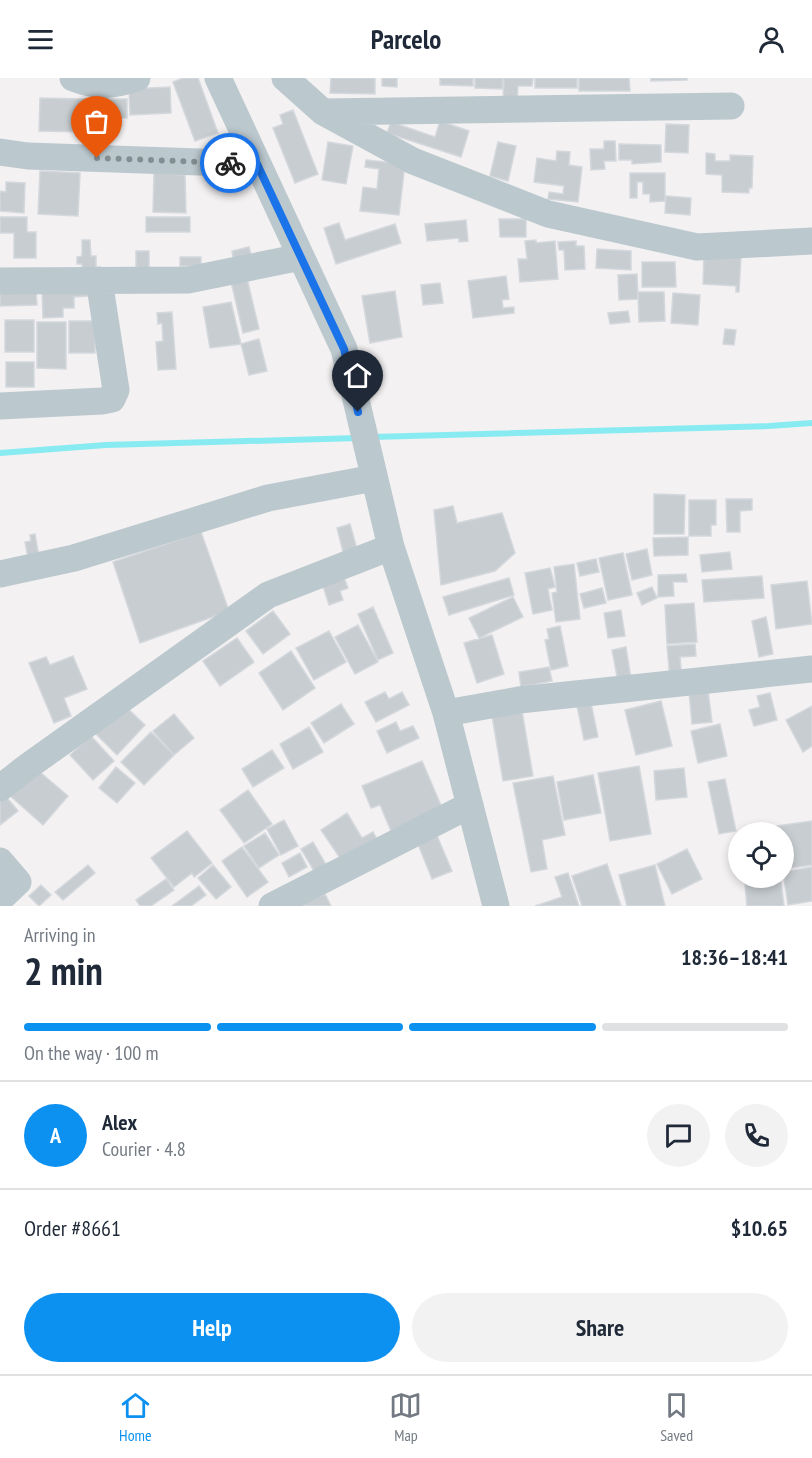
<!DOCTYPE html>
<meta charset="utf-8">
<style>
body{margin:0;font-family:"PT Sans Narrow",sans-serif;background:#f2f2f3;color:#1f2937;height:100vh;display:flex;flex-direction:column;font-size:22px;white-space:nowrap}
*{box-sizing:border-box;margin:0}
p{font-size:20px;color:#747a83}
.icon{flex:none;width:33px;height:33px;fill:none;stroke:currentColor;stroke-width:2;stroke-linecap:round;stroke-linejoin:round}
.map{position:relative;height:828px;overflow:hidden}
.side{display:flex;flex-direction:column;background:#fff;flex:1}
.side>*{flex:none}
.fabs{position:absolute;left:728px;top:744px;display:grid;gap:12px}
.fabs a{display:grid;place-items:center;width:66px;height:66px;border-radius:50%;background:#fff;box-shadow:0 3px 9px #0003;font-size:30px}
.pin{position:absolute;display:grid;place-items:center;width:51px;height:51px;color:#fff;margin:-62px -26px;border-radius:50% 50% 50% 0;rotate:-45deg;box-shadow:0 0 6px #0007}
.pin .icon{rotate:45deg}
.courier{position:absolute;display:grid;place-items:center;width:60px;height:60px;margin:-30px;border:4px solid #1a73e8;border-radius:50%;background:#fff;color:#222;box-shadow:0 2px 8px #0007}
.summary em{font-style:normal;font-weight:700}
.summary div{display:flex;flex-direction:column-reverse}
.summary{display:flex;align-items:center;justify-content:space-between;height:102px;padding:0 24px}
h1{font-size:39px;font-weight:700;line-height:45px}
.bar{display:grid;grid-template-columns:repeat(4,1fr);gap:9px 6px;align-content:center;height:72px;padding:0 24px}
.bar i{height:8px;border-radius:4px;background:#e0e1e3}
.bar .on{background:#0d91f0}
.bar p{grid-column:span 4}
.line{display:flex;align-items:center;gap:15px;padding:0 24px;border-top:2px solid #e0e1e3}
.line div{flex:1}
.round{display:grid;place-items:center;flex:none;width:63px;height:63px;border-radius:32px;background:#f2f2f3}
.primary-button{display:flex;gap:12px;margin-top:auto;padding:12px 24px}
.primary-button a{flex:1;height:69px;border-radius:36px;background:#0d91f0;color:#fff;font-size:24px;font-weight:700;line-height:69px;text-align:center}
.primary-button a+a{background:#f2f2f3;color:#1f2937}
header{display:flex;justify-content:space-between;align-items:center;height:78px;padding:0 24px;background:#fff;font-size:27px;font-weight:700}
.dock{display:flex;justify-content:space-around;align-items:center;height:84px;border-top:2px solid #e0e1e3;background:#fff;font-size:16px;color:#747a83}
.dock a{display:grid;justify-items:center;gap:3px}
.dock .on{color:#0d91f0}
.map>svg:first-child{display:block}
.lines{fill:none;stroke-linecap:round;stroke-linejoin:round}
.stream{stroke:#88ebf2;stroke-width:6}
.building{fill:#c7cdd0;stroke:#d4d8dd;stroke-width:1.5}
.minor{stroke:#bbc8ce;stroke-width:27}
.done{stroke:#838e93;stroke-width:6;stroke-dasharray:0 10.8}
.route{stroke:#1a73e8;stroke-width:8}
</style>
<header><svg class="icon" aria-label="menu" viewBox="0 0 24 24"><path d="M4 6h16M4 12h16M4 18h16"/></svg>Parcelo<svg class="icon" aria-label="person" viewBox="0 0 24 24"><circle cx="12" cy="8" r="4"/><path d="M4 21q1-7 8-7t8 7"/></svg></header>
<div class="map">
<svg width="812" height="828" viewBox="0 0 812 828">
<rect width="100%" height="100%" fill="#f3f1f1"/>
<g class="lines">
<path class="stream" d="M372,359L769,348L812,345
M0,375L106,367L359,360"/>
</g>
<path class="building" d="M183,0H198L218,55L195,63L173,4Z
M331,0H375V16L330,15Z
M382,0H397V9L382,8Z
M440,0H473V8L440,7Z
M475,0H503L502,11L475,10Z
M504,0H533L532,8H518L517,24L503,23Z
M535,0H577V10H535Z
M579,0H629L630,13H579Z
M651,0H687V2L651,3Z
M170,9L171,35L130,37L129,11Z
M40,20L84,21L83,54L39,53Z
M85,21H127V40H85Z
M293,32L318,96L295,105L273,50L283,46L280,37Z
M440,43L469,53L461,79L387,55L391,44L435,59Z
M666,46L689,47L688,75L665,74Z
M604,63H615L616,83H604L605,91L591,92L590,71H604Z
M328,64L353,68L346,106L322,102Z
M498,64L516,68L508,103L490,98Z
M619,66L661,67V84L632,86V82H619Z
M557,73L570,74L569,87L582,89L578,124L548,121L549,114L563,116L564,108L534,104L537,80L556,83Z
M706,75L715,76V83H730V77L753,78L752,110H749V115L722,114V97L706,96Z
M366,82L405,86L399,137L360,133L363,109L377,111L379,91L365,89Z
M40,93L80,95L78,138L38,136Z
M154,95L185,97L186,135L153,134Z
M630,95H665V123L650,124V116H643V104H637V120H630Z
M6,104L25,105L24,135L0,133V113L6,114Z
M666,118L691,120L690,137L665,135Z
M0,139H27V154H36V180H14V155H0Z
M146,139H190V154H146Z
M499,141H526V159H500Z
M466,142L468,163L459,164V160L427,163L425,146Z
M339,145L345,162L395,146L401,165L336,186L324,150Z
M82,162H90L91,178H96V191H82V186H77V179L82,178Z
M536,162V165L555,163L558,201L520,204L518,181H527L525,163Z
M576,163V168H584L585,191L565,192L564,172H559L558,164Z
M249,169L252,180L234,184L232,173Z
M597,171L631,173V192L596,190Z
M136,173H149V190L136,189Z
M704,178L741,179L739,214H736V208L703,206Z
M180,179H201V188H180Z
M642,184H675L676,209H642Z
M246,196L259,251L243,255L230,199Z
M637,196L638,221L619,222L618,197Z
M506,198L509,221L502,222L503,230L514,229V235L473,240L468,203Z
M440,205L443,225L423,227L421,207Z
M87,209L88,218L74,219V230H63V239L43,240L42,211Z
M36,210L37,227L0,228V211Z
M395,213L402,259L370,265L362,218Z
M638,214H664L665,243L639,244Z
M673,215L700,217L698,247L671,245Z
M231,224L241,266L210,270L203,229Z
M628,233L630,244L610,246L608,235Z
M172,234L176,291L158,292L156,264L163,263L162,245L158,246L157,235Z
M5,242H34V274H5Z
M69,243H95V275H69Z
M37,244H66V291L37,290Z
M725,251L736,252L734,267L723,266Z
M259,261L267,293L249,297L241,266Z
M6,284H34V309H6Z
M654,416L685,417L684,456H654Z
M726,421H752V432L740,433V454H727Z
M689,422H716V447H711V458H689Z
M453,428L457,445L502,435L515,475L495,493L441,507L434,432Z
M350,446L357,471L343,474L337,450Z
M201,454L229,533L140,565L113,484Z
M35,456L39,479L28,480L25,464L31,463L30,457Z
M688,459V477L654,478L653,460Z
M647,471L652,497L632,502L626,476Z
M730,474L732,491L702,494L700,477Z
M623,475L632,517L608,522L599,480Z
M596,481L599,494L580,498L577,485Z
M574,486L580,541L556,544L552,515L557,514L554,489Z
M550,490L555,509L548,511L552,532L533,536L525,495Z
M686,496L687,504H673L674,518L658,519V497Z
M343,497L348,510L340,513L343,522L329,527L322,505Z
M762,498L764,520L704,524L702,502Z
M509,500L514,517L449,537L443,519Z
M807,503L812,546L776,551L771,507Z
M652,509L657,520L642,527L637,515Z
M602,510L606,525L584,530L580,516Z
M513,519L523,539L479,560L469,540Z
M694,525L697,564L667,566L665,527Z
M373,529L393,575L378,582L358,536Z
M621,532L625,558L608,560L604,535Z
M273,533L290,556L263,576L246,553Z
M766,539L773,576L759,579L752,543Z
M358,547L378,584L355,596L335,559Z
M560,548L568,588L551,592L545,562L549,561L547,551Z
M329,553L346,584L314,602L296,570Z
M492,557L504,596L477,605L464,565Z
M237,560L254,584L220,608L203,583Z
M695,566L696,578L680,579L682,600L670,601L667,568Z
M626,569L632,607L619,609L612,572Z
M291,573L315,610L283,632L259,595Z
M73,578L87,611L64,620L71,638L54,645L29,585L46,579L50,587Z
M549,589L552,603L521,609L519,594Z
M708,612L712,644L692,646L689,614Z
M385,614L389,621L402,614L409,627L376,644L365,624Z
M770,615L777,642L754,648L749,632L760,629L757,618Z
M661,623L672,668L636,677L625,632Z
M122,625L145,647L117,677L94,654Z
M591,625L598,659L584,662L577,628Z
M341,626L354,646L324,665L311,645Z
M812,628V668L803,674L786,642Z
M522,633L533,698L503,703L492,638Z
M174,636L194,660L174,677L153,653Z
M396,644L400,653L413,648L419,660L387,675L377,653Z
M720,646L727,678L698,685L691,653Z
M309,649L323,674L293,691L280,666Z
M151,654L174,677L144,707L121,684Z
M91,658L114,683L93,702L70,677Z
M272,672L284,690L253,709L242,691Z
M422,683L443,732L391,753L380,727L371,730L362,708Z
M33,688L68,718L43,747L8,716Z
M639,688L651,756L610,763L598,695Z
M116,689L135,705L117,725L99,710Z
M684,690L687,719L656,722L654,693Z
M593,697L601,735L564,742L557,704Z
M553,698L565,757L542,762L547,791L531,794L513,705Z
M725,701L736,753L719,756L708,704Z
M248,712L272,746L244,765L220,732Z
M3,715L18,733L0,747V718Z
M347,735L362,760L373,754L379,765L344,786L321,752Z
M284,742L298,768L281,777L267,751Z
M812,743V787L784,791L783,754H778L777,748Z
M187,753L212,785L194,799L192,795L174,809L151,780Z
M435,753L452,793L432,801L416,761Z
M265,755L279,777L259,790L244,768Z
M313,764L328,790L317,798L301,771Z
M242,769L268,804L247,819L222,783Z
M687,771L702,801L672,816L657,786Z
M300,775L307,789L289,799L282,785Z
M607,786L621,828H582L572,798Z
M88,787L95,795L63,822L55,814Z
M213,787L231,809L216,821L198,800Z
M655,787L665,828H627L619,797Z
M812,789V823L788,827L783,794Z
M568,795L579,828H535L562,819L555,799Z
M166,801L174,812L151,828H140L136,822Z
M781,804L784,828H747L745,807Z
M41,807L51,817L39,828L29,818Z
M199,808L206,817L191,828H172Z
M325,816L331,828H297Z"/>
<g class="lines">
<path class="minor" d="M73,0C99,10 112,8 137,0
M218,0L344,271L391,469L446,635L496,828
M285,0L323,34L413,83L548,136L697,169L812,163
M325,34L731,28
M0,74L28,78L257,86
M0,203L188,202L301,179
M0,328L102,323L112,321L116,312L99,202
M0,496L74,480L268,420L374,400
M446,635L519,622L812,591
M0,710L27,689L268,517L391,469
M0,783L18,804L0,821
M272,828L470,727"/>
</g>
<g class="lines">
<path class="done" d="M97,80L230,85"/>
<path class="route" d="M230,85L257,86L344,271L358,334"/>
</g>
</svg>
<div class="fabs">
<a><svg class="icon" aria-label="locate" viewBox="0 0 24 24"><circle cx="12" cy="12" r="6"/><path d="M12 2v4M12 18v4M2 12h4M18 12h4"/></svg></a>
</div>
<div class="pin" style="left:97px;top:80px;background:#ea580c"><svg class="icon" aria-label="bag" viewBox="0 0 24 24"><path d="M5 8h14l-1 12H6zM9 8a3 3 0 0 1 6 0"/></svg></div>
<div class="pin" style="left:358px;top:334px;background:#1f2937"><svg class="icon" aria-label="home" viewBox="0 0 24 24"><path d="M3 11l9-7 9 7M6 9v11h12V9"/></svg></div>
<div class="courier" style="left:230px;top:85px"><svg class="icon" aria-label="bike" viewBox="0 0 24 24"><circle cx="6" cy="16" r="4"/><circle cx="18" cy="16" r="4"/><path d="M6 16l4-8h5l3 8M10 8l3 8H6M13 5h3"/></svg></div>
</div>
<section class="side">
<div class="summary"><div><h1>2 min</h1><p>Arriving in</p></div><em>18:36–18:41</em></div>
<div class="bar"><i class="on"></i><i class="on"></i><i class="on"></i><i></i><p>On the way · 100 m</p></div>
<div class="line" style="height:108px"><b class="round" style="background:#0d91f0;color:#fff">A</b><div><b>Alex</b><p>Courier · 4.8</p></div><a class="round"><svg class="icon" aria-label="chat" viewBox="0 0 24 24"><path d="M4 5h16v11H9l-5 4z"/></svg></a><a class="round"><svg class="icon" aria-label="phone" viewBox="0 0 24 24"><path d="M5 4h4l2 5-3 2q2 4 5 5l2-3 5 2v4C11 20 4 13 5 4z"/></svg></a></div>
<div class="line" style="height:78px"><div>Order #8661</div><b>$10.65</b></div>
<div class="primary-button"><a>Help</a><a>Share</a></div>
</section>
<nav class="dock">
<a class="on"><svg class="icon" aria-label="home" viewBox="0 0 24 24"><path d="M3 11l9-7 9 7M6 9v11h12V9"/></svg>Home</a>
<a><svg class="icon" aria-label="map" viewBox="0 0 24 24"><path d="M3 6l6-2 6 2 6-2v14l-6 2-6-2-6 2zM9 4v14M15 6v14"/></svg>Map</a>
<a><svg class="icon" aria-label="saved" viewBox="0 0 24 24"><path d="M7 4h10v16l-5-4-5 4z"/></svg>Saved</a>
</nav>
